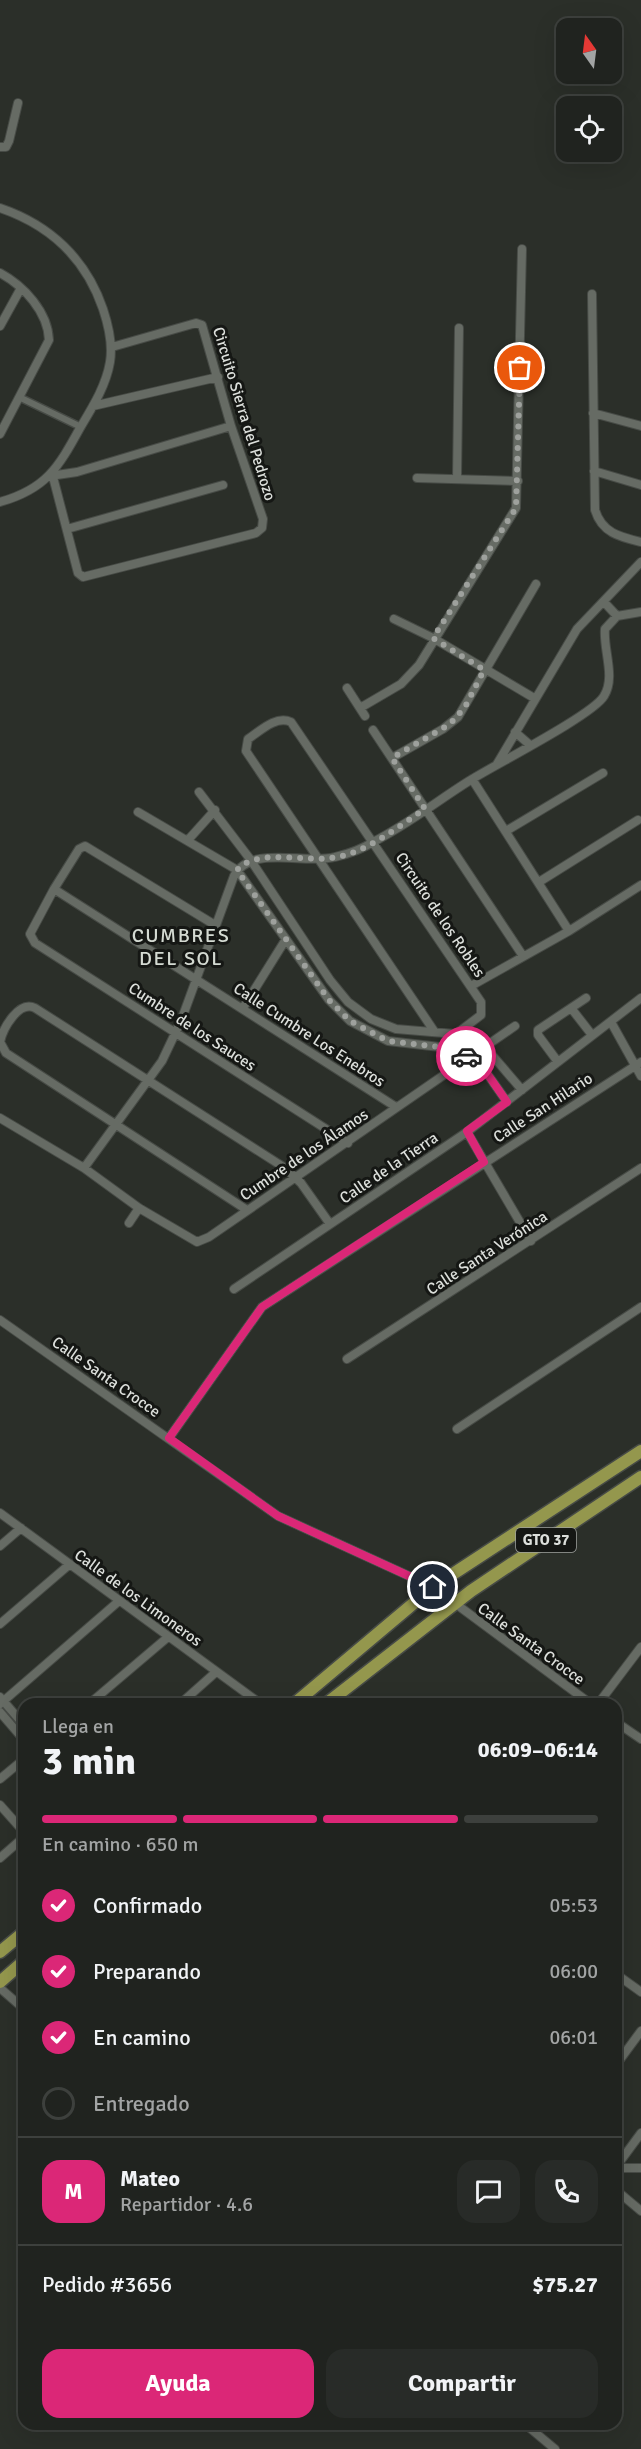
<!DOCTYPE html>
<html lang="es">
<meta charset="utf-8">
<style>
body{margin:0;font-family:Signika,sans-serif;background:#282b28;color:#f1f3f6;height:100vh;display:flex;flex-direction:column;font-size:22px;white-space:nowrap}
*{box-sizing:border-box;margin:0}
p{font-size:20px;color:#a2a4a4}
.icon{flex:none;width:33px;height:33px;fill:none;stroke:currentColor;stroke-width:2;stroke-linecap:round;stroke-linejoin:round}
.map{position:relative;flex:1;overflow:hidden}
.sheet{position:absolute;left:18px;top:1698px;width:604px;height:732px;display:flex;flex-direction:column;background:#20231f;border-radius:18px;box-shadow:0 6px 24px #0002,0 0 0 2px #3d403d}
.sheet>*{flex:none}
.needle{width:39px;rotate:346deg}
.fabs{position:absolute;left:556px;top:18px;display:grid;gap:12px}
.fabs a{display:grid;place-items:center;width:66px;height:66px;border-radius:12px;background:#20231f;box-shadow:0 6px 24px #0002,0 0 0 2px #3d403d;font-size:30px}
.pin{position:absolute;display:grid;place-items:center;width:51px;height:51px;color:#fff;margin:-26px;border:3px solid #fff;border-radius:50%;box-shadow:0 2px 6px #0007}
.courier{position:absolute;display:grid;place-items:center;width:60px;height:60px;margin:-30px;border:4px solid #db2777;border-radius:50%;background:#fff;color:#222;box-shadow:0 2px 8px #0007}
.summary em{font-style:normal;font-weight:700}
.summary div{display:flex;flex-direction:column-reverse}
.summary{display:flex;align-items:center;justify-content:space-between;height:102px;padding:0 24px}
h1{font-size:39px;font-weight:700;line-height:45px}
.bar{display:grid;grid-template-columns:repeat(4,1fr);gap:9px 6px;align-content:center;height:72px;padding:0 24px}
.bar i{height:8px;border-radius:4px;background:#3d403d}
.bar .selected{background:#db2777}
.bar p{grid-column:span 4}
.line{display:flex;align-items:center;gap:15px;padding:0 24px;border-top:2px solid #3d403d}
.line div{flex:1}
.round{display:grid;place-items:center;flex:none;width:63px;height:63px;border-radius:18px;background:#282b28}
ol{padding:0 24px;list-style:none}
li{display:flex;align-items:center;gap:18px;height:66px}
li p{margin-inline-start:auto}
li .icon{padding:6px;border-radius:50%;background:#db2777;color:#fff;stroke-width:4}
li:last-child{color:#a2a4a4}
li i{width:33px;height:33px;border:3px solid #3d403d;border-radius:50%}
.action{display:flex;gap:12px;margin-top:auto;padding:12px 24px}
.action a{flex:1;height:69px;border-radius:18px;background:#db2777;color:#fff;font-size:24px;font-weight:700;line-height:69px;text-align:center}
.action a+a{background:#282b28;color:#f1f3f6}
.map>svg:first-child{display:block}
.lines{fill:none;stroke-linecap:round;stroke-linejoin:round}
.pedestrian-casing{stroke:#474b46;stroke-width:9}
.minor-casing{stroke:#474b46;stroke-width:10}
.primary-casing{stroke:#474b46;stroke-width:15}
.pedestrian{stroke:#666b64;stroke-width:6}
.minor{stroke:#666b64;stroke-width:8}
.primary{stroke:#94974d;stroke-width:12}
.done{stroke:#9ea19d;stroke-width:6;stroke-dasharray:0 10.8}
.route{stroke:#db2777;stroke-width:8}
.labels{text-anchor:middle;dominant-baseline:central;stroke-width:6;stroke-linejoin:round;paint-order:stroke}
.shield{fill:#151714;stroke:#a0a39f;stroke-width:1.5}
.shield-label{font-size:15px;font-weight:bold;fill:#dcdfdb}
.street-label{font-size:16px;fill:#dcdfdb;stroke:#151714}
.quarter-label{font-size:20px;letter-spacing:1.5px;fill:#d4dad2;stroke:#151714}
</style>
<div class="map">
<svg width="641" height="2449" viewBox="0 0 641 2449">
<rect width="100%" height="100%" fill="#2b2f29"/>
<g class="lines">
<g class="pedestrian-casing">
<path id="pedestrian" d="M21,398L81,427"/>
</g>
<g class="minor-casing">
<path id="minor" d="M0,147H6L9,141L18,103
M0,208C50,225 86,259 103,309C109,327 113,344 110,362C106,386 92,408 80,428C58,468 46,489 0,502
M0,273C24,286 48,312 49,340L0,434
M592,294L595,510C602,533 620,537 641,542
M0,326L21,288
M93,406L218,377
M593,413L641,426
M594,471L641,485
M50,476L77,472L231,426
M53,477L78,573L83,577L256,533L262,528L263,519L231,426L202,325L196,323L112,347
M417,478L518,481
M457,479L459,328
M67,529L223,485
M604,602L617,616
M394,619L433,638L534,698
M347,688L365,716
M360,708L401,684L419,665L516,508L522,249
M373,730L523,956
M515,732L530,745
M392,758L443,729L458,717L536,584
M497,764L577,629L641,562
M472,779L569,931
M199,792L250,859L330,980L348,1002L371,1019L396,1029L456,1034L474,1042L486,1048L522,1090
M138,812L237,870L329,1000L350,1021L388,1041L440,1047L463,1054L486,1072L507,1102
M506,831L603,773
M188,840L215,810
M539,882L638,820
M54,889L396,1107
M215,925L85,846L79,849L54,889L30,934L35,943L348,1143
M471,986L569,931L641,885
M243,1008L286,939
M571,1008L592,1035
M611,1022L641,1076
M434,1031L246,751L248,739C260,731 276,715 291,722L481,1002V1015L456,1034
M0,1042C3,1028 19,1000 35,1008L285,1168L301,1183L330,1224
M0,1042L6,1053L247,1210
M558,1062L538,1035V1030L586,998
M0,1118L84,1168L139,1208L197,1242L209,1237L515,1026
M467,1132L531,1241
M84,1168L162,1061L181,1021L234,876C251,844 305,865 335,857C348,854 362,849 373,842C407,825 437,801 469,781C494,765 593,715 604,696C616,677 603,650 605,629L617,616L641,612
M129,1223L139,1208
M234,1289L467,1132L641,998
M0,1320L278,1516L433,1587L591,1704
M347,1359L641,1168
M457,1429L641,1307
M169,1438L262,1307L641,1062
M0,1513L261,1704
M0,1546L21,1528
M0,1624L70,1564
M0,1697L24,1725
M0,1704L119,1601
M89,1704L168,1637
M180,1704L216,1672
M598,1704L641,1647
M0,1712L24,1740
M616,1722L641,1739
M0,1779L24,1759
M0,1805L24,1832
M0,1858L24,1837
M616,1974L641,1992
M0,1988L24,2009
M616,2065L641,2031
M616,2167L641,2133
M616,2168H641
M616,2190L641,2211
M525,2424L555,2449"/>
</g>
<g class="primary-casing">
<path id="primary" d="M294,1704L433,1587L641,1451
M326,1704L471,1591L641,1477
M0,1952L24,1932
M0,1982L24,1961"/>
</g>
<use href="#pedestrian" class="pedestrian"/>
<use href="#minor" class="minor"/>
<use href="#primary" class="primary"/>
</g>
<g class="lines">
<path class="done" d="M466,1056L440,1047L388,1041L350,1021L329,1000L237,870C256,848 304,862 331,858C365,854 396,828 425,809L392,758L450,724L465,707L484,670L433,638L516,508L520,368"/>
<path class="route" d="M433,1587L278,1516L169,1438L262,1307L484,1162L467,1131L507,1102L486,1072L466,1056"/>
</g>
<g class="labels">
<rect class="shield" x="516" y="1528" width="60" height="24" rx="4.5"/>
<g class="shield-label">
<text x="546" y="1540">GTO 37</text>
</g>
<g class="street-label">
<text transform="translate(244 414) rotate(73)">Circuito Sierra del Pedrozo</text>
<text transform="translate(440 915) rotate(56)">Circuito de los Robles</text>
<text transform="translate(192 1027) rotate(33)">Cumbre de los Sauces</text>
<text transform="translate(309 1035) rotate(33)">Calle Cumbre Los Enebros</text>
<text transform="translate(543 1108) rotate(-33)">Calle San Hilario</text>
<text transform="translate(304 1155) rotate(-34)">Cumbre de los Álamos</text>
<text transform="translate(389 1168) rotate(-34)">Calle de la Tierra</text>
<text transform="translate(487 1253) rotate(-33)">Calle Santa Verónica</text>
<text transform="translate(106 1377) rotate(35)">Calle Santa Crocce</text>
<text transform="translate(138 1598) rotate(36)">Calle de los Limoneros</text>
<text transform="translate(531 1644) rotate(36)">Calle Santa Crocce</text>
</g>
<g class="quarter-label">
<text x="181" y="935">CUMBRES<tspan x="181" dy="23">DEL SOL</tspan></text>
</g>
</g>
</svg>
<div class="fabs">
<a><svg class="needle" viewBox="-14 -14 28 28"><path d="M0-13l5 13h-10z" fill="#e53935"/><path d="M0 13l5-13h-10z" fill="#a2a4a4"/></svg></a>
<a><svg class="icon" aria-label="locate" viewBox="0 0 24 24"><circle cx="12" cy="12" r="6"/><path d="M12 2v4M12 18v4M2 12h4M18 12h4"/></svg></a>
</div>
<div class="pin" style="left:520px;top:368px;background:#ea580c"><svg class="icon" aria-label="bag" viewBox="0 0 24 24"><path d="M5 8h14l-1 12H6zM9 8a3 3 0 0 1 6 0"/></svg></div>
<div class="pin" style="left:433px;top:1587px;background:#1f2937"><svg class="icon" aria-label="home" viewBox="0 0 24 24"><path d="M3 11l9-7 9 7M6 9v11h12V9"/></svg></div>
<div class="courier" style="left:466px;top:1056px"><svg class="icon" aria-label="car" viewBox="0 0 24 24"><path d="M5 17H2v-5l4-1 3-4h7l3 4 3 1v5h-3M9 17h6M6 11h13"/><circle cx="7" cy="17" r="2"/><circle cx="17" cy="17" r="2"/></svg></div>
<section class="sheet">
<div class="summary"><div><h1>3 min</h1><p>Llega en</p></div><em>06:09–06:14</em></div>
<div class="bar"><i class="selected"></i><i class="selected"></i><i class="selected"></i><i></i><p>En camino · 650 m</p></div>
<ol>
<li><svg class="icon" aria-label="check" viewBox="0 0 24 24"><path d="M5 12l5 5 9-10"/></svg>Confirmado<p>05:53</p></li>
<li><svg class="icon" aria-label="check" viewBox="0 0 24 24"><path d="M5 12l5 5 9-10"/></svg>Preparando<p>06:00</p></li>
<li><svg class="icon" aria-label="check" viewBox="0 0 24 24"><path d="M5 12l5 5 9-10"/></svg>En camino<p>06:01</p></li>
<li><i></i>Entregado</li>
</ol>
<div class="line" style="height:108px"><b class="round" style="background:#db2777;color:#fff">M</b><div><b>Mateo</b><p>Repartidor · 4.6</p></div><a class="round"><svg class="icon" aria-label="chat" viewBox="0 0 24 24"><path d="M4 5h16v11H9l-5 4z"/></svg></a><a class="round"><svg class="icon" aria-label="phone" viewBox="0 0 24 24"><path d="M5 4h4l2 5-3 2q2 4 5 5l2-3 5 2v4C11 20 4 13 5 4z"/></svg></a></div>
<div class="line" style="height:78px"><div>Pedido #3656</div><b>$75.27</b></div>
<div class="action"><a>Ayuda</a><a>Compartir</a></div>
</section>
</div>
